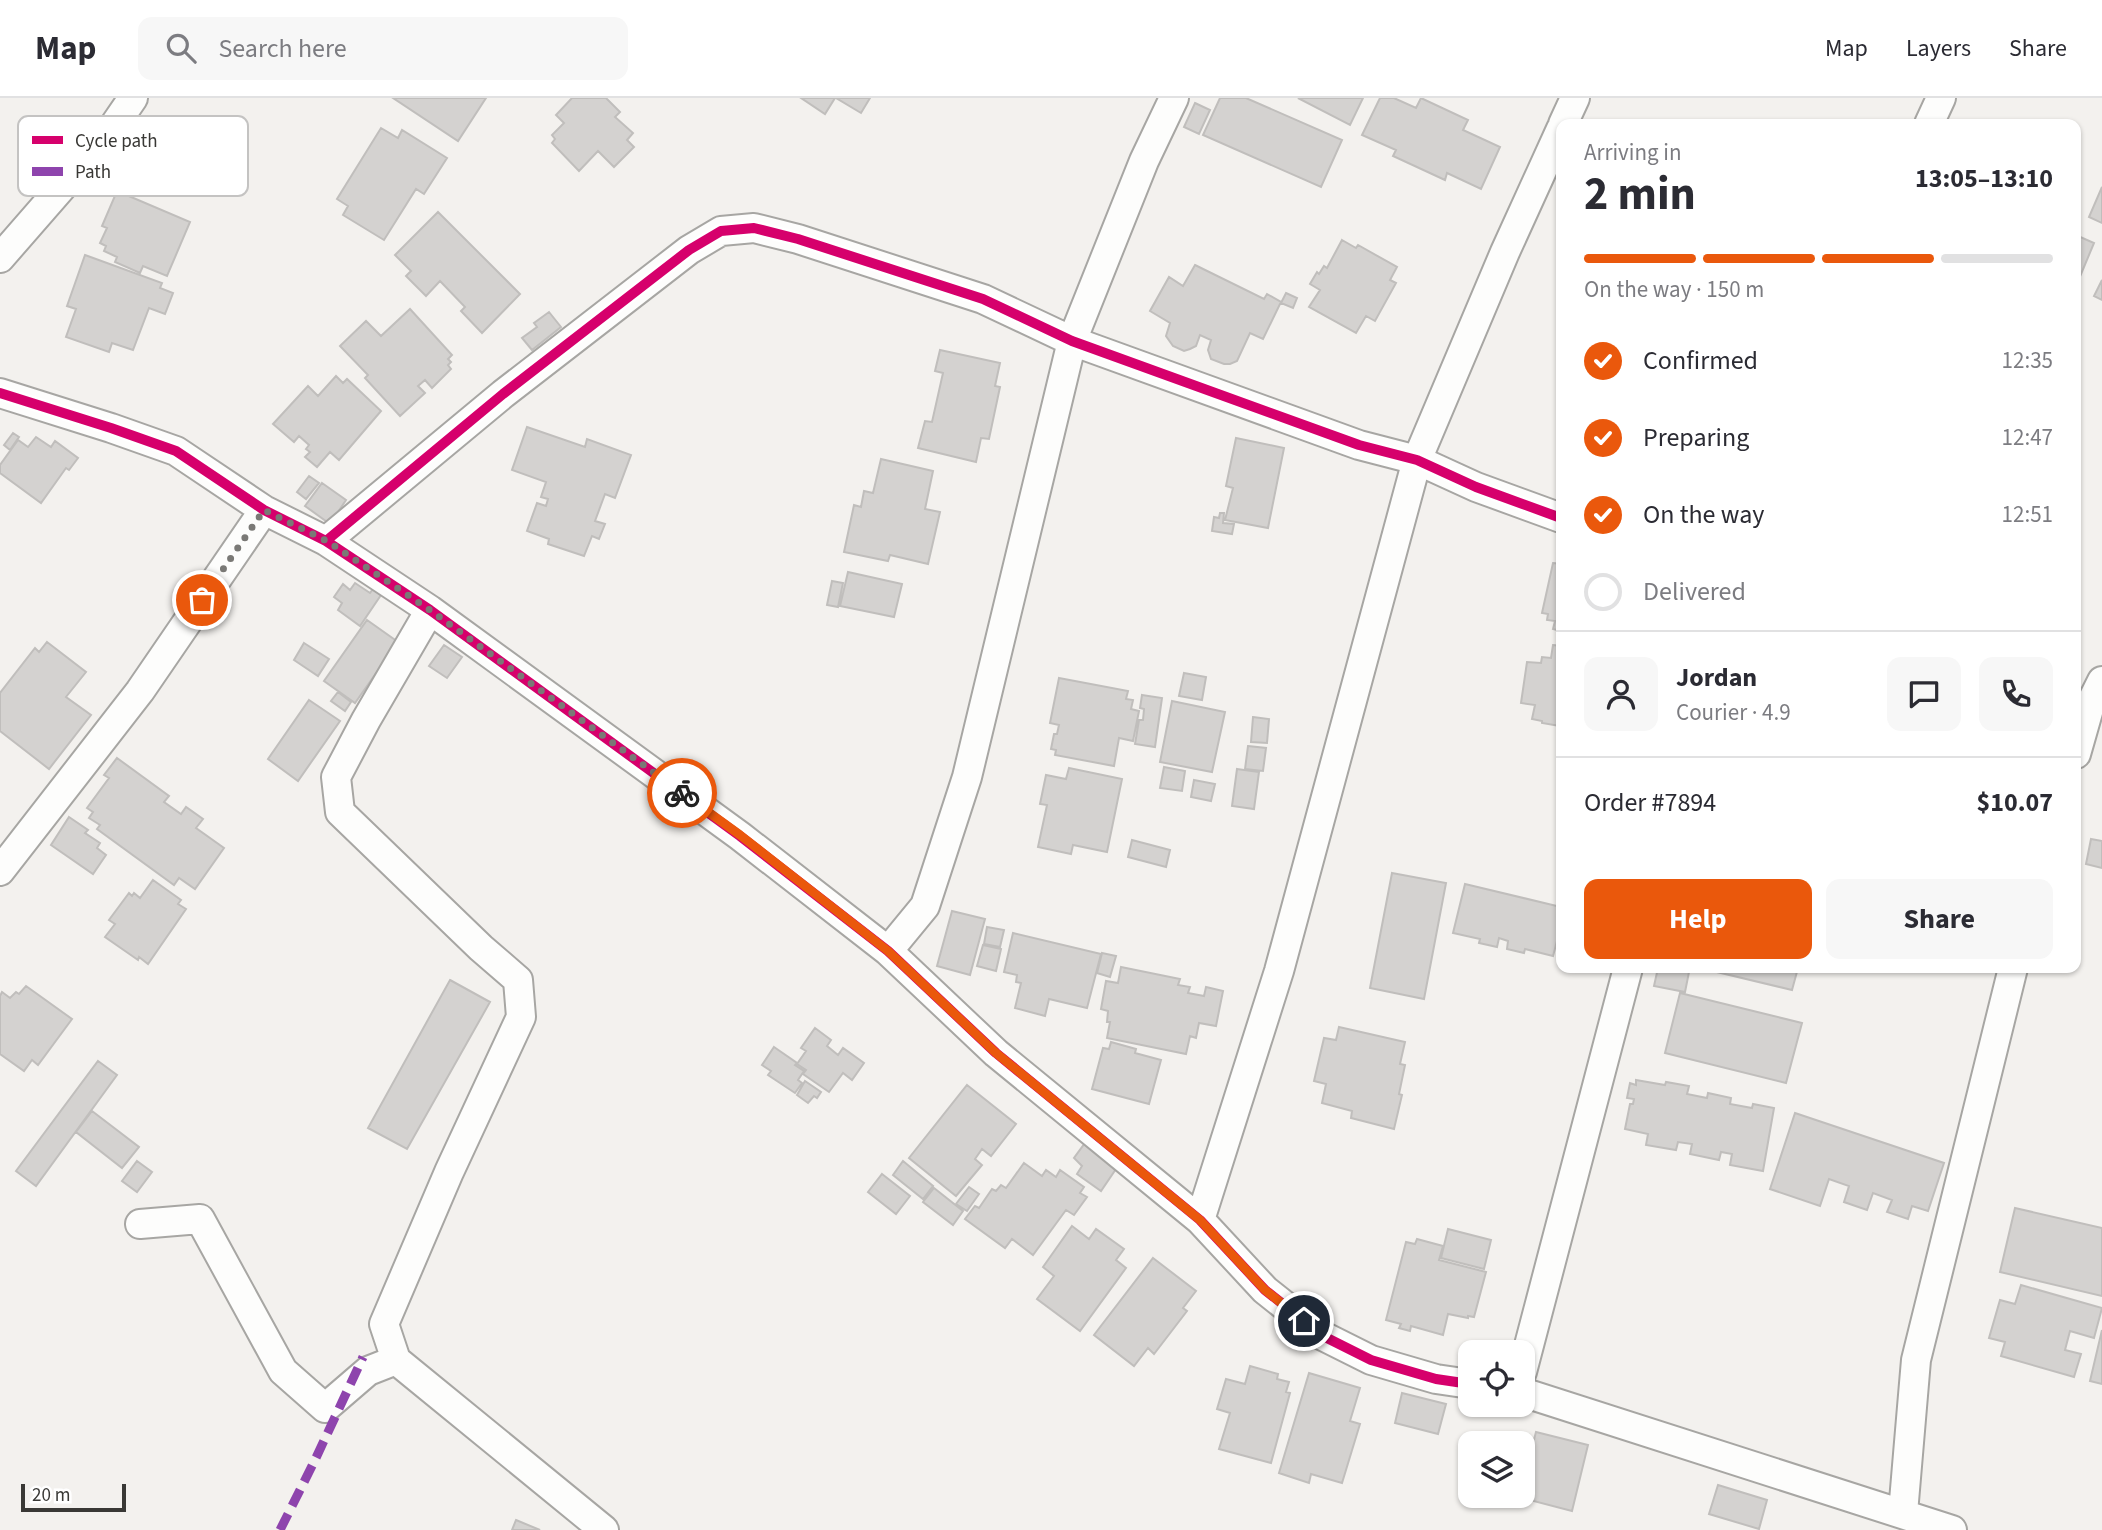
<!DOCTYPE html>
<meta charset="utf-8">
<style>
body{margin:0;font-family:"Source Sans 3",sans-serif;background:#f7f7f7;color:#2b2b33;height:100vh;display:flex;flex-direction:column;font-size:26px;white-space:nowrap}
*{box-sizing:border-box;margin:0}
p{font-size:23px;color:#7c7c81}
.icon{flex:none;width:38px;height:38px;fill:none;stroke:currentColor;stroke-width:2;stroke-linecap:round;stroke-linejoin:round}
.map{position:relative;flex:1;overflow:hidden}
.details{position:absolute;left:1556px;top:21px;width:525px;height:854px;display:flex;flex-direction:column;background:#fff;border-radius:14px;box-shadow:0 2px 5px #0004}
.details>*{flex:none}
.fabs{position:absolute;left:1458px;top:1242px;display:grid;gap:14px}
.fabs a{display:grid;place-items:center;width:77px;height:77px;border-radius:14px;background:#fff;box-shadow:0 2px 5px #0004;font-size:35px}
.scale{position:absolute;left:21px;bottom:18px;width:105px;box-sizing:border-box;padding-left:7px;border:4px solid #393835;border-top:0;font-size:19px;line-height:24px;white-space:nowrap;color:#393835;-webkit-text-stroke:5px #fff;paint-order:stroke}
.pin{position:absolute;display:grid;place-items:center;width:60px;height:60px;color:#fff;margin:-30px;border:4px solid #fff;border-radius:50%;box-shadow:0 2px 7px #0007}
.courier{position:absolute;display:grid;place-items:center;width:70px;height:70px;margin:-35px;border:5px solid #ea580c;border-radius:50%;background:#fff;color:#222;box-shadow:0 2px 9px #0007}
.head em{font-style:normal;font-weight:700}
.head div{display:flex;flex-direction:column-reverse}
.head{display:flex;align-items:center;justify-content:space-between;height:119px;padding:0 28px}
h1{font-size:46px;font-weight:700;line-height:52px}
.bar{display:grid;grid-template-columns:repeat(4,1fr);gap:10px 7px;align-content:center;height:84px;padding:0 28px}
.bar i{height:9px;border-radius:5px;background:#e1e1e2}
.bar .active{background:#ea580c}
.bar p{grid-column:span 4}
.line{display:flex;align-items:center;gap:18px;padding:0 28px;border-top:2px solid #e1e1e2}
.line div{flex:1}
.round{display:grid;place-items:center;flex:none;width:74px;height:74px;border-radius:14px;background:#f7f7f7}
ol{padding:0 28px;list-style:none}
li{display:flex;align-items:center;gap:21px;height:77px}
li p{margin-inline-start:auto}
li .icon{padding:7px;border-radius:50%;background:#ea580c;color:#fff;stroke-width:4}
li:last-child{color:#7c7c81}
li i{width:38px;height:38px;border:4px solid #e1e1e2;border-radius:50%}
.action{display:flex;gap:14px;margin-top:auto;padding:14px 28px}
.action a{flex:1;height:80px;border-radius:14px;background:#ea580c;color:#fff;font-size:28px;font-weight:700;line-height:80px;text-align:center}
.action a+a{background:#f7f7f7;color:#2b2b33}
header{display:flex;align-items:center;gap:42px;box-sizing:border-box;height:98px;padding:0 35px;background:#fff;border-bottom:2px solid #e1e1e2}
header strong{font-size:33px}
nav{display:flex;gap:38px;margin-inline-start:auto;font-size:24px}
.search{width:490px;height:63px;background:#f7f7f7;display:flex;align-items:center;gap:18px;box-sizing:border-box;padding:0 24px;border-radius:14px;color:#7c7c81;font-size:26px}
.map>svg:first-child{display:block}
.building{fill:#d4d2d0;stroke:#c0bebc;stroke-width:2}
.lines{fill:none;stroke-linecap:round;stroke-linejoin:round}
.minor-casing{stroke:#a7a6a3;stroke-width:32}
.minor{stroke:#fdfdfc;stroke-width:28}
.quiet{stroke:#8e44ad;stroke-width:9;stroke-dasharray:18 9;stroke-linecap:butt}
.cycleway-casing{stroke:#fff;stroke-width:15}
.cycleway{stroke:#d6006c;stroke-width:10}
.done{stroke:#7a7976;stroke-width:7;stroke-dasharray:0 12.6}
.route{stroke:#ea580c;stroke-width:9}
.key{fill:#fff;stroke:#c4c3c2;stroke-width:2}
.key-label{font-size:19px;fill:#393835}
</style>
<header>
<strong>Map</strong>
<div class="search"><svg class="icon" aria-label="search" viewBox="0 0 24 24"><circle cx="10" cy="10" r="6"/><path d="M15 15l6 6"/></svg>Search here</div>
<nav><a>Map</a><a>Layers</a><a>Share</a></nav>
</header>
<div class="map">
<svg width="2102" height="1432" viewBox="0 0 2102 1432">
<rect width="100%" height="100%" fill="#f3f1ee"/>
<path class="building" d="M393,0H486L458,43Z
M572,0H606L620,14L615,19L633,35L627,42L634,49L614,69L598,53L579,73L552,45L555,41L552,37L564,25L556,17Z
M801,0H835L825,16Z
M836,0H870L861,15Z
M1220,0H1246L1342,42L1321,89L1203,37Z
M1298,0H1363L1350,27Z
M1380,0H1394L1416,10L1421,0L1468,22L1463,32L1500,49L1481,91L1447,75L1445,82L1393,58L1396,52L1362,37Z
M1195,5L1210,12L1199,36L1184,29Z
M381,30L398,40L402,32L447,60L424,96L416,91L384,142L343,117L348,108L337,101Z
M2102,89V125L2089,119Z
M117,93L190,124L167,178L143,168L140,175L115,164L117,159L104,153L106,148L100,145L107,130L102,128Z
M438,114L520,196L482,235L461,213L465,209L440,183L426,198L406,178L411,173L395,157Z
M2078,138L2094,145L2079,181L2076,179V145Z
M1342,142L1356,150L1358,147L1397,169L1390,182L1396,185L1375,223L1366,218L1356,235L1309,209L1320,192L1310,186L1317,174L1319,176L1324,168L1327,170Z
M85,157L162,185L160,190L173,195L165,216L149,210L133,252L112,245L109,254L66,239L76,211L67,208Z
M1195,167L1264,201L1267,196L1281,204L1263,241L1250,235L1237,263L1230,266H1224L1211,261L1208,252L1211,242L1200,237L1196,248L1190,251L1184,253L1173,248L1166,238L1170,225L1150,213L1169,179L1183,188Z
M2102,182V202L2094,198Z
M1286,195L1297,200L1293,210L1281,205Z
M410,211L452,257L448,261L451,264L448,267L451,271L432,290L425,282L418,288L425,295L400,318L365,280L368,277L340,248L366,223L381,238Z
M549,214L561,229L532,252L522,240L537,229L534,225Z
M940,252L1000,265L995,288L1000,289L989,341L981,340L976,364L918,350L925,323L932,324L943,275L935,273Z
M336,278L343,285L347,281L381,313L339,362L330,354L317,369L305,359L310,354L306,351L309,347L299,338L294,344L273,326L308,288L318,298Z
M527,329L585,349L587,341L631,357L615,400L605,396L595,423L605,426L599,441L592,438L584,458L548,446L549,441L527,433L537,405L546,408L548,401L541,399L546,384L512,372Z
M13,335L19,339L10,352L4,347Z
M36,339L51,349L55,343L78,360L69,372L66,370L41,405L0,375V367L18,342L28,349Z
M1236,340L1284,350L1268,430L1225,422L1233,390L1226,388Z
M881,361L933,373L925,411L940,414L928,466L890,457L888,463L844,454L854,407L861,409L864,393L873,395Z
M309,378L319,385L306,401L297,394Z
M322,385L346,402L330,426L305,408Z
M1220,415H1224L1223,425L1234,426L1232,436L1212,433L1214,419L1219,420Z
M1553,465L1561,466V533L1553,531L1555,523L1547,522L1548,516L1542,515Z
M848,474L902,486L894,519L840,508Z
M832,483L843,485L838,509L827,507Z
M355,485L370,495L373,491L381,497L360,528L338,512L342,505L334,499L343,486L350,492Z
M367,522L398,544L355,605L324,583Z
M47,544L86,574L66,599L91,617L49,671L0,633V595L35,550L39,554Z
M304,545L329,561L318,578L294,562Z
M444,547L462,559L447,580L429,568Z
M1553,547L1561,548L1560,628L1542,625V623L1532,621L1535,607L1521,605L1527,564L1541,565L1542,559L1551,560Z
M1184,575L1206,579L1202,602L1179,598Z
M1059,580L1128,593L1126,601L1133,602L1131,611L1139,613L1133,643L1119,640L1114,668L1055,657L1056,652L1051,651L1054,636H1057L1059,627L1050,625Z
M338,594L351,604L345,613L331,603Z
M1142,597L1162,600L1155,649L1135,646L1139,622H1143L1144,611L1140,610Z
M309,602L340,623L298,683L268,661Z
M1172,603L1225,614L1212,674L1160,664Z
M1253,619L1269,621L1267,645L1251,644Z
M1248,648L1266,650L1263,673L1245,671Z
M117,660L169,698L164,704L181,716L186,709L203,721L196,730L224,750L195,791L179,780L174,787L97,731L100,727L89,720L93,714L87,710L109,680L104,677Z
M1164,669L1185,673L1182,693L1160,690Z
M1069,670L1122,681L1107,754L1073,747L1071,756L1038,749L1047,707L1040,706L1046,677L1066,681Z
M1237,671L1259,674L1254,711L1232,708Z
M1194,682L1215,686L1211,703L1191,699Z
M69,719L88,732L85,735L100,745L97,750L106,757L93,776L51,747Z
M2091,741L2102,743V770L2086,766Z
M1132,742L1170,752L1166,769L1128,759Z
M1392,775L1446,785L1424,901L1370,890Z
M153,782L181,802L178,806L186,811L148,866L139,859L138,862L105,839L115,826L109,822L129,795L132,798L134,795L140,800Z
M1465,786L1561,809V828L1553,858L1525,851L1524,855L1507,851L1508,843L1499,840L1497,849L1479,845L1480,841L1453,835Z
M952,813L985,821L970,877L937,868Z
M987,829L1004,832L1000,849L984,846Z
M1013,835L1101,856L1087,910L1049,901L1045,918L1015,910L1021,885L1016,884L1017,877L1004,874Z
M983,847L1001,851L996,873L977,868Z
M1102,855L1116,858L1110,879L1097,875Z
M1121,869L1180,881L1178,887L1190,889L1188,895L1204,898L1206,889L1223,893L1216,928L1199,925L1196,940L1190,938L1186,956L1107,940L1110,924H1107L1108,913L1101,911L1106,883L1118,885Z
M1658,870H1670L1689,874L1685,894L1654,888Z
M1700,870H1798L1792,892Z
M450,882L490,904L407,1051L368,1030Z
M26,888L72,921L38,967L32,962L24,973L0,956V898L2,894L10,900L16,894L19,896Z
M1680,895L1802,925L1786,985L1665,955Z
M1339,929L1405,944L1400,966L1405,967L1399,996L1402,997L1394,1031L1351,1020L1352,1013L1322,1005L1326,986L1314,983L1324,940L1336,942Z
M815,930L831,942L827,948L838,957L843,950L864,965L852,982L843,975L829,994L803,976L806,972L797,966L806,953L801,950Z
M1111,944L1136,951L1135,955L1161,962L1149,1006L1092,991L1103,950L1109,951Z
M774,949L797,965L795,967L804,973L798,982L802,985L795,995L768,977L771,973L762,967Z
M98,963L117,977L36,1088L16,1073Z
M1636,982L1665,987L1666,984L1689,988L1687,996L1707,1000L1708,995L1731,1000L1730,1006L1752,1010L1753,1006L1774,1010L1763,1073L1730,1067L1732,1056L1721,1054L1719,1062L1690,1056L1692,1046L1678,1044L1676,1052L1646,1047L1648,1036L1625,1031L1630,1006H1633L1634,1001L1627,1000L1630,985L1636,987Z
M805,983L821,994L817,1000L814,998L808,1005L797,997Z
M967,987L1016,1026L991,1058L982,1051L975,1061L982,1067L956,1098L909,1060Z
M92,1013L139,1049L122,1070L76,1034Z
M1795,1015L1944,1065L1928,1113L1912,1108L1908,1121L1887,1114L1892,1102L1873,1095L1867,1112L1844,1104L1849,1088L1829,1081L1820,1108L1770,1091Z
M1085,1045L1118,1068L1101,1093L1077,1076L1082,1068L1074,1060Z
M137,1063L152,1074L137,1094L122,1083Z
M903,1063L933,1088L923,1101L893,1077Z
M1024,1065L1042,1078L1046,1072L1056,1079L1060,1072L1084,1089L1080,1095L1087,1099L1074,1117L1066,1112L1033,1157L1012,1141L1005,1150L965,1121L975,1108L979,1110L992,1091L996,1093L1001,1087L1006,1090Z
M882,1076L910,1098L896,1116L868,1094Z
M969,1089L979,1096L967,1113L956,1106Z
M934,1090L963,1113L953,1127L923,1104Z
M2015,1110L2102,1130V1198L2000,1174Z
M1072,1128L1089,1141L1096,1131L1124,1151L1116,1162L1126,1170L1080,1233L1037,1201L1054,1178L1043,1169Z
M1448,1131L1491,1142L1484,1171L1441,1160Z
M1417,1141L1443,1148L1439,1162L1486,1174L1474,1219L1468,1218V1220L1448,1216L1443,1237L1411,1228L1410,1233L1399,1230L1401,1226L1386,1222L1406,1144L1415,1146Z
M1153,1160L1196,1193L1183,1210L1187,1213L1154,1256L1148,1250L1134,1268L1094,1237Z
M2021,1187L2102,1210L2094,1240L2070,1233L2065,1252L2081,1256L2074,1279L2001,1258L2005,1244L1989,1240L2000,1202L2015,1206Z
M2102,1232V1286L2090,1283Z
M1250,1268L1278,1276L1277,1281L1289,1284L1286,1294L1290,1295L1271,1365L1219,1351L1230,1315L1217,1311L1226,1281L1245,1286Z
M1309,1275L1360,1290L1350,1323L1360,1326L1342,1385L1311,1376L1309,1385L1279,1375Z
M1402,1295L1446,1306L1438,1336L1395,1325Z
M1536,1334L1588,1347L1572,1413L1514,1398H1522V1354L1523,1351L1531,1353Z
M1718,1387L1767,1402L1759,1431L1709,1416Z
M516,1422L540,1432H512Z"/>
<g class="lines">
<g class="minor-casing">
<path id="minor" d="M1563,26L1575,0
M1929,26L1941,0
M0,160L109,35L133,0
M0,295L111,330L176,353L264,412L326,443L430,512L740,738L888,853L996,955L1200,1122L1265,1192L1323,1238L1371,1262L1436,1281L1470,1286
M326,443L503,296L689,152L721,133L754,130L798,141L983,201L1072,243L1359,347L1417,362L1476,389L1561,420
M430,512L366,622L336,679L340,714L481,850L518,882L521,919L449,1074L384,1226L396,1262L604,1432
M2076,656L2090,607L2102,583
M0,773L140,593L264,412
M888,853L925,808L967,679L1072,243L1144,63L1174,0
M1200,1122L1279,873L1417,362L1505,154L1561,31
M140,1126L200,1121L283,1273L325,1310L368,1273L396,1262
M1522,1274L1628,870
M1522,1294L1952,1432
M1903,1415L1916,1262L2013,870"/>
</g>
<use href="#minor" class="minor"/>
<path class="quiet" d="M280,1432L315,1362L363,1259"/>
<g class="cycleway-casing">
<path id="cycleway" d="M0,295L111,330L176,353L264,412L326,443L430,512L740,738L888,853L996,955L1200,1122L1265,1192L1323,1238L1371,1262L1436,1281L1470,1286
M326,443L503,296L689,152L721,133L754,130L798,141L983,201L1072,243L1359,347L1417,362L1476,389L1561,420"/>
</g>
<use href="#cycleway" class="cycleway"/>
</g>
<g class="lines">
<path class="done" d="M202,502L264,412L327,443L430,512L682,695"/>
<path class="route" d="M682,695L740,737L888,853L996,955L1200,1122L1265,1192L1304,1223"/>
</g>
<rect x="18" y="18" width="230" height="80" rx="10" class="key"/>
<rect x="32" y="38" width="31" height="8" fill="#d6006c"/>
<rect x="32" y="69" width="31" height="9" fill="#8e44ad"/>
<g class="key-label">
<text x="75" y="49">Cycle path</text>
<text x="75" y="80">Path</text>
</g>
</svg>
<div class="fabs">
<a><svg class="icon" aria-label="locate" viewBox="0 0 24 24"><circle cx="12" cy="12" r="6"/><path d="M12 2v4M12 18v4M2 12h4M18 12h4"/></svg></a>
<a><svg class="icon" aria-label="layers" viewBox="0 0 24 24"><path d="M12 4l9 5-9 5-9-5zM3 14l9 5 9-5"/></svg></a>
</div>
<div class="scale">20 m</div>
<div class="pin" style="left:202px;top:502px;background:#ea580c"><svg class="icon" aria-label="bag" viewBox="0 0 24 24"><path d="M5 8h14l-1 12H6zM9 8a3 3 0 0 1 6 0"/></svg></div>
<div class="pin" style="left:1304px;top:1223px;background:#1f2937"><svg class="icon" aria-label="home" viewBox="0 0 24 24"><path d="M3 11l9-7 9 7M6 9v11h12V9"/></svg></div>
<div class="courier" style="left:682px;top:695px"><svg class="icon" aria-label="bike" viewBox="0 0 24 24"><circle cx="6" cy="16" r="4"/><circle cx="18" cy="16" r="4"/><path d="M6 16l4-8h5l3 8M10 8l3 8H6M13 5h3"/></svg></div>
<section class="details">
<div class="head"><div><h1>2 min</h1><p>Arriving in</p></div><em>13:05–13:10</em></div>
<div class="bar"><i class="active"></i><i class="active"></i><i class="active"></i><i></i><p>On the way · 150 m</p></div>
<ol>
<li><svg class="icon" aria-label="check" viewBox="0 0 24 24"><path d="M5 12l5 5 9-10"/></svg>Confirmed<p>12:35</p></li>
<li><svg class="icon" aria-label="check" viewBox="0 0 24 24"><path d="M5 12l5 5 9-10"/></svg>Preparing<p>12:47</p></li>
<li><svg class="icon" aria-label="check" viewBox="0 0 24 24"><path d="M5 12l5 5 9-10"/></svg>On the way<p>12:51</p></li>
<li><i></i>Delivered</li>
</ol>
<div class="line" style="height:126px"><a class="round"><svg class="icon" aria-label="person" viewBox="0 0 24 24"><circle cx="12" cy="8" r="4"/><path d="M4 21q1-7 8-7t8 7"/></svg></a><div><b>Jordan</b><p>Courier · 4.9</p></div><a class="round"><svg class="icon" aria-label="chat" viewBox="0 0 24 24"><path d="M4 5h16v11H9l-5 4z"/></svg></a><a class="round"><svg class="icon" aria-label="phone" viewBox="0 0 24 24"><path d="M5 4h4l2 5-3 2q2 4 5 5l2-3 5 2v4C11 20 4 13 5 4z"/></svg></a></div>
<div class="line" style="height:91px"><div>Order #7894</div><b>$10.07</b></div>
<div class="action"><a>Help</a><a>Share</a></div>
</section>
</div>
